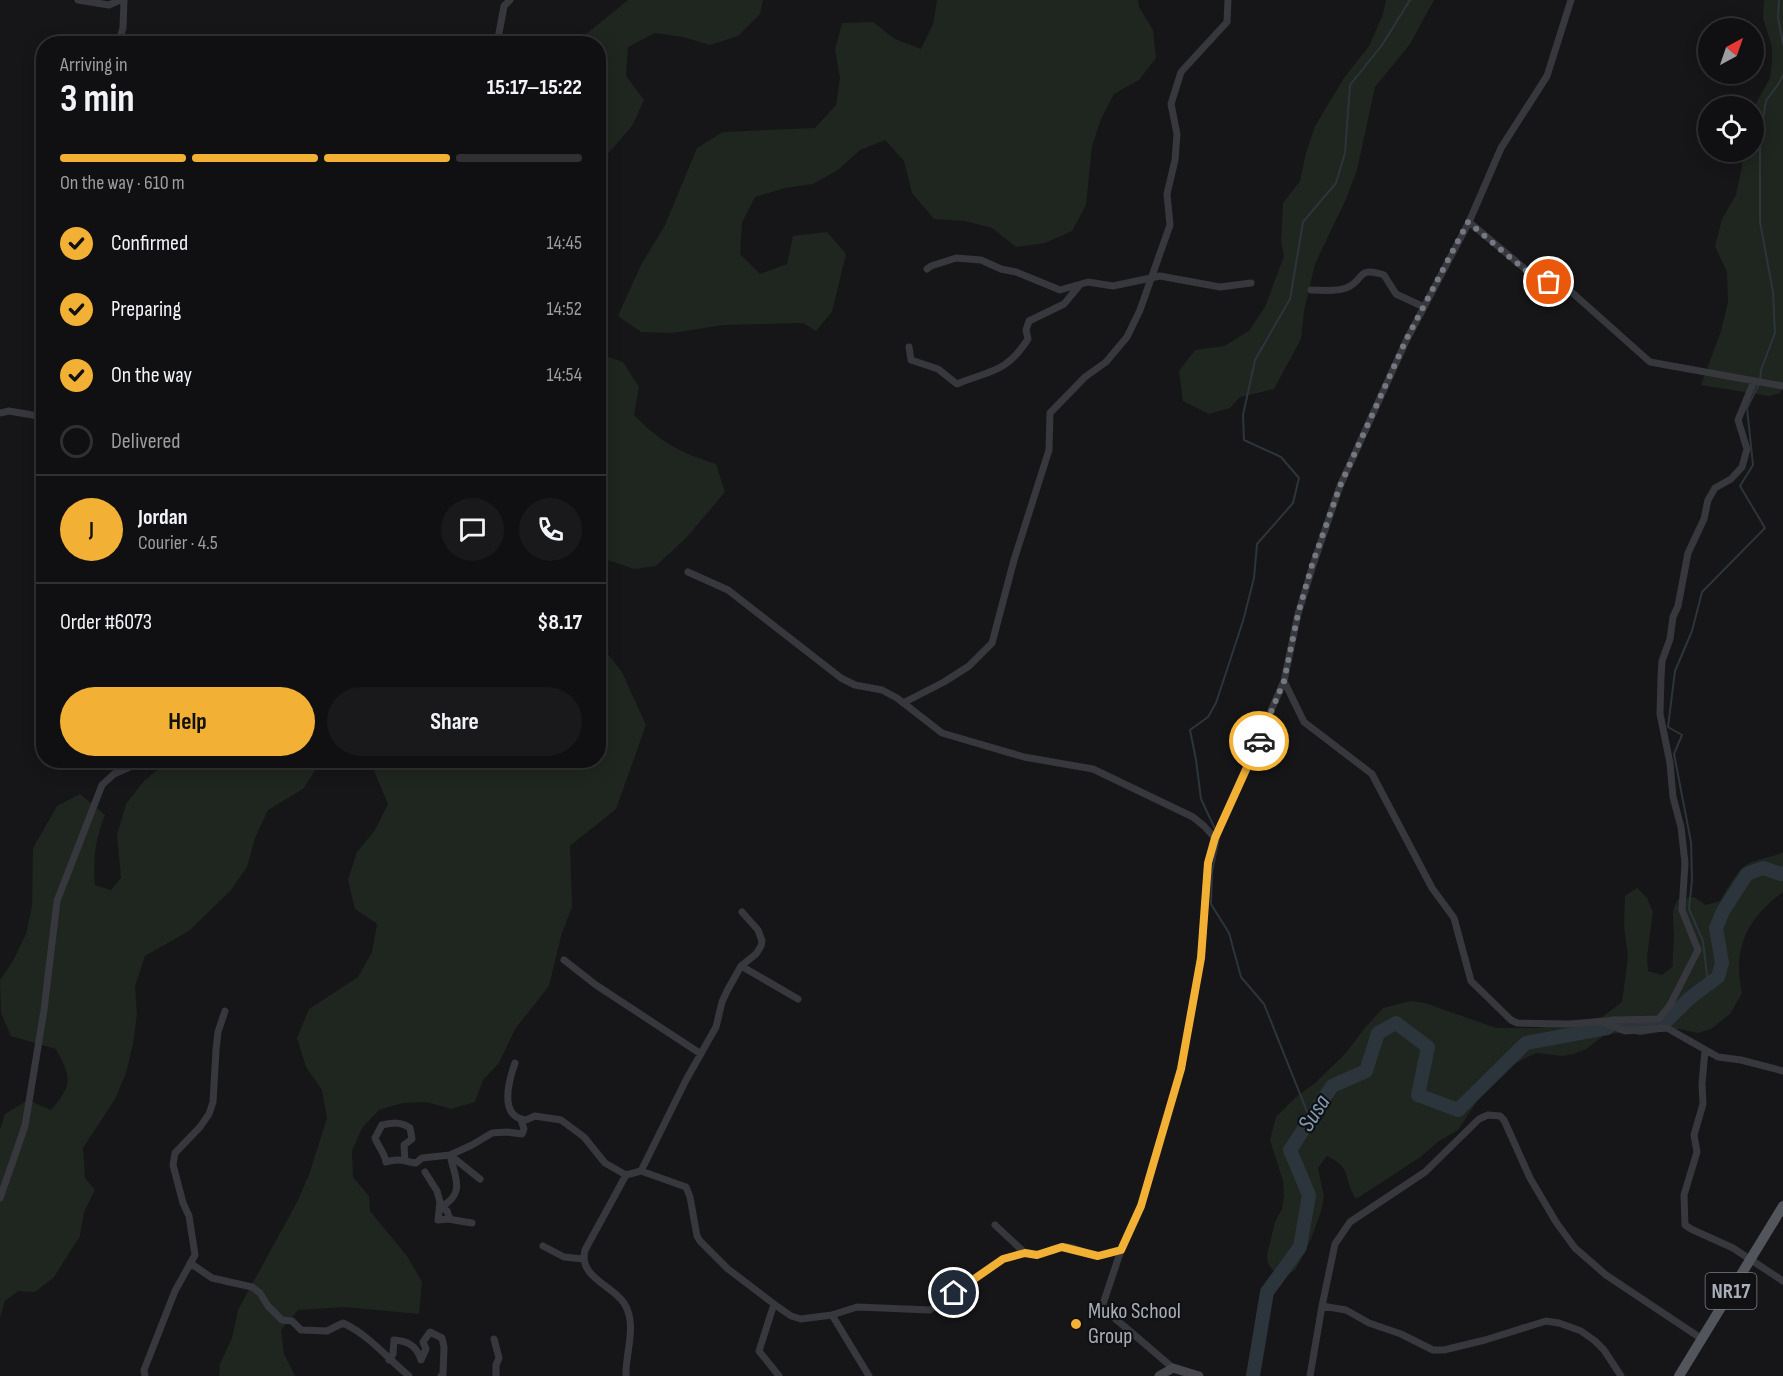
<!DOCTYPE html>
<meta charset="utf-8">
<style>
body{margin:0;font-family:"Sofia Sans Condensed",sans-serif;background:#19191b;color:#f1f3f6;height:100vh;display:flex;flex-direction:column;font-size:22px;white-space:nowrap}
*{box-sizing:border-box;margin:0}
p{font-size:20px;color:#9c9d9f}
.icon{flex:none;width:33px;height:33px;fill:none;stroke:currentColor;stroke-width:2;stroke-linecap:round;stroke-linejoin:round}
.map{position:relative;flex:1;overflow:hidden}
.panel{position:absolute;left:36px;top:36px;width:570px;height:732px;display:flex;flex-direction:column;background:#101012;border-radius:24px;box-shadow:0 3px 15px #0003,0 0 0 2px #303032}
.panel>*{flex:none}
.needle{width:39px;rotate:40deg}
.fabs{position:absolute;left:1698px;top:18px;display:grid;gap:12px}
.fabs a{display:grid;place-items:center;width:66px;height:66px;border-radius:50%;background:#101012;box-shadow:0 3px 15px #0003,0 0 0 2px #303032;font-size:30px}
.pin{position:absolute;display:grid;place-items:center;width:51px;height:51px;color:#fff;margin:-26px;border:3px solid #fff;border-radius:50%;box-shadow:0 2px 6px #0007}
.courier{position:absolute;display:grid;place-items:center;width:60px;height:60px;margin:-30px;border:4px solid #f2b134;border-radius:50%;background:#fff;color:#222;box-shadow:0 2px 8px #0007}
.overview em{font-style:normal;font-weight:700}
.overview div{display:flex;flex-direction:column-reverse}
.overview{display:flex;align-items:center;justify-content:space-between;height:102px;padding:0 24px}
h1{font-size:39px;font-weight:700;line-height:45px}
.bar{display:grid;grid-template-columns:repeat(4,1fr);gap:9px 6px;align-content:center;height:72px;padding:0 24px}
.bar i{height:8px;border-radius:4px;background:#303032}
.bar .active{background:#f2b134}
.bar p{grid-column:span 4}
.line{display:flex;align-items:center;gap:15px;padding:0 24px;border-top:2px solid #303032}
.line div{flex:1}
.round{display:grid;place-items:center;flex:none;width:63px;height:63px;border-radius:32px;background:#19191b}
ol{padding:0 24px;list-style:none}
li{display:flex;align-items:center;gap:18px;height:66px}
li p{margin-inline-start:auto}
li .icon{padding:6px;border-radius:50%;background:#f2b134;color:#111;stroke-width:4}
li:last-child{color:#9c9d9f}
li i{width:33px;height:33px;border:3px solid #303032;border-radius:50%}
.action{display:flex;gap:12px;margin-top:auto;padding:12px 24px}
.action a{flex:1;height:69px;border-radius:36px;background:#f2b134;color:#111;font-size:24px;font-weight:700;line-height:69px;text-align:center}
.action a+a{background:#19191b;color:#f1f3f6}
.map>svg:first-child{display:block}
.green{fill:#1e261f}
.lines{fill:none;stroke-linecap:round;stroke-linejoin:round}
.stream{stroke:#2c353c;stroke-width:2}
.river{stroke:#2c353c;stroke-width:14}
.minor{stroke:#37383d;stroke-width:7}
.secondary{stroke:#45474d;stroke-width:9}
.primary{stroke:#53555c;stroke-width:10}
.done{stroke:#757880;stroke-width:6;stroke-dasharray:0 10.8}
.route{stroke:#f2b134;stroke-width:8}
.poi-dot{fill:#f2b134;stroke:#111113;stroke-width:2}
.labels{text-anchor:middle;dominant-baseline:central;stroke-width:4.5;stroke-linejoin:round;paint-order:stroke}
.shield{fill:#111113;stroke:#7b7e86;stroke-width:1.5}
.shield-label{font-size:21px;font-weight:bold;fill:#a8adb8}
.poi-label{font-size:22px;fill:#a8adb8;stroke:#111113;text-anchor:start}
.water-label{font-size:24px;font-style:italic;fill:#7f9bb3;stroke:#111113}
</style>
<div class="map">
<svg width="1783" height="1376" viewBox="0 0 1783 1376">
<rect width="100%" height="100%" fill="#161618"/>
<path class="green" d="M628,0H763L760,14L738,36L710,45L683,37L655,33L628,47L626,76L644,100L632,126L599,164L598,44L575,43Z
M937,0H1138L1139,7L1153,30L1156,58L1139,80L1114,94L1101,119L1092,146L1086,205L1072,231L1045,243L1016,247L992,228L965,221L934,219L912,193L904,161L885,140L860,150L838,170L813,184L785,188L755,197L742,223L740,254L760,274L787,264L793,236L827,232L846,254L832,312L816,331L803,323L724,325L672,333L641,332L618,316L641,265L665,225L697,148L723,132L815,128L836,105L840,78L835,50L842,23L873,22L895,39L921,49L933,24Z
M1386,0H1434L1410,44L1375,87L1357,170L1347,197L1315,264L1304,311L1301,339L1274,389L1240,397L1230,408L1209,414L1183,401L1179,371L1195,350L1224,346L1249,331L1265,307L1284,256L1281,241L1283,203L1300,181L1306,153L1315,126L1344,78L1369,46L1383,14Z
M1764,0H1783V387L1780,393L1769,396L1701,385L1721,331L1728,302L1727,272L1715,246L1722,219L1736,195L1745,152H1754V107L1770,78L1772,63V47L1763,18Z
M599,218L608,248L599,265Z
M599,354L623,362L639,387L634,415C663,444 677,451 716,464L725,492L687,537L656,566L634,569L608,560L599,554Z
M599,633L603,648L622,672L646,725L616,809L570,846L572,907L561,936L549,986L515,1029L499,1063L483,1080L475,1102L451,1109L427,1102L403,1103L379,1110L362,1128L352,1151L353,1177L369,1196L370,1211L407,1256L422,1282L419,1314L344,1307L298,1310L281,1330L284,1354L295,1376H219L220,1364L232,1338L238,1310L297,1202L309,1175L327,1118L322,1090L306,1067L297,1038L309,1009L358,977L372,952L377,924L355,909L348,880L357,852L375,830L388,804L370,761L598,760Z
M181,760L321,761L303,789L268,810L255,838L247,867L231,890L189,931L145,956L135,986L137,1014L133,1044L126,1073L115,1099L83,1148L85,1178L95,1190L84,1212L80,1236L54,1277L35,1292L18,1291L5,1301L0,1317V1130L5,1114L28,1100L51,1110C73,1084 72,1079 56,1049L11,1036L1,1013L0,980L13,961L26,934L32,906L33,848L57,806L80,794L105,815C95,841 93,857 95,885L111,890L121,878L117,835L126,804L144,781L167,762Z
M1783,852V892C1747,918 1732,949 1742,993L1730,1014L1711,1029L1698,1033L1679,1029L1606,1034L1586,1049L1574,1054L1562,1056L1536,1053L1508,1067L1479,1098L1458,1130L1439,1141L1419,1158L1356,1199C1342,1178 1354,1169 1327,1156L1318,1168L1324,1197L1321,1211L1311,1239L1296,1269L1281,1280L1268,1264L1267,1255L1275,1222L1282,1209L1284,1195L1283,1181L1270,1140L1276,1117L1296,1097L1315,1083L1346,1053L1363,1030L1383,1008L1411,1001L1425,1003L1496,1028H1538L1602,1017L1622,1002L1628,957L1624,926L1625,896L1637,888L1647,898L1653,912L1647,957L1648,971L1662,975L1673,966C1672,956 1674,947 1674,937C1674,923 1670,911 1678,899L1694,897L1706,905L1720,901C1727,890 1735,873 1746,865C1757,858 1772,858 1783,852Z"/>
<g class="lines">
<path class="stream" d="M1779,0L1778,17L1783,44
M1216,831L1201,799L1196,760L1190,730L1208,717L1216,703L1243,621L1254,578L1257,544L1293,503L1299,478L1281,457L1244,440L1243,415L1255,360L1290,299L1303,222L1336,183L1345,153L1350,85L1382,45L1410,0
M1218,836L1219,838L1212,872L1211,904L1229,933L1241,977L1264,1004L1310,1119
M1708,984L1703,941L1689,909L1692,880L1691,842L1674,754L1682,735L1668,727L1675,671L1692,631L1702,592L1765,528L1740,486L1753,465L1747,408L1760,382L1761,370L1775,333L1773,292L1760,222V136L1766,101L1779,83L1783,75"/>
<path class="river" d="M1253,1376L1267,1292L1300,1247L1309,1195L1290,1150L1332,1086L1366,1071L1378,1033L1396,1023L1428,1047L1418,1095L1458,1110L1526,1043L1607,1028L1614,1023L1640,1028L1663,1024L1691,997L1718,977L1722,963L1716,928L1723,911L1747,874L1763,868L1781,874L1783,873"/>
<path class="minor" d="M78,0L109,5L120,0
M118,44L123,28L124,0
M497,44L504,6L510,0
M1469,222L1537,279L1567,288L1650,362L1783,386
M927,269L931,266L956,258L981,260L1001,269L1016,272L1060,290L1088,282L1113,286L1160,276L1220,287L1251,283
M1311,290C1323,290 1334,292 1346,288C1366,280 1355,266 1384,275L1396,294L1424,307
M909,347L911,360L938,369L957,384C991,370 1006,373 1028,339L1026,330L1029,321L1064,304L1079,286
M0,413L9,411L44,417
M688,572L728,590L841,678L855,685L882,690L897,698L942,733L1024,757L1093,769L1193,817L1204,826L1215,838
M1284,681L1304,722L1372,774L1432,888L1454,918L1471,981L1511,1020L1517,1023L1570,1024L1617,1020L1659,1019L1670,1005L1698,950L1682,910L1685,863L1681,827L1673,797L1670,763L1660,714L1661,677L1662,661L1670,639L1673,617L1678,606L1688,553L1704,519L1708,500L1715,488L1731,479L1742,467L1747,449L1738,420L1754,381
M903,703L944,682L969,666L992,643L1014,560L1049,450L1050,413L1085,377L1106,362L1127,337L1140,310L1170,225L1167,194L1175,160L1177,134L1171,104L1181,72L1227,22L1228,0
M564,960L596,985L701,1054
M741,966L798,999
M1604,1023L1625,1031L1667,1028L1718,1057L1741,1060L1783,1071
M1705,1050L1702,1084L1703,1104L1694,1135L1697,1152L1684,1195L1685,1225L1691,1229L1733,1248L1783,1281
M515,1063C509,1080 498,1117 526,1120L535,1116L561,1120L584,1137L605,1163L626,1175
M405,1161L404,1145L412,1139L410,1128C401,1121 392,1123 382,1125L375,1138C378,1146 385,1154 386,1162C399,1158 403,1161 416,1163L422,1158L450,1155L480,1179
M641,1171L686,1080L716,1027L722,1002L727,991L741,966L756,954L761,946L762,941L758,930L742,912
M425,1172L437,1191L440,1202L438,1220L448,1219L472,1223
M0,1198L25,1126L44,1010L57,901L102,785L114,774L146,760
M450,1219L447,1211L441,1207C466,1193 455,1178 450,1155L472,1145L492,1133L507,1132L522,1134L524,1129L521,1120
M995,1225L1025,1253C1039,1258 1048,1249 1061,1247C1074,1245 1085,1255 1098,1256C1105,1256 1114,1252 1121,1250
M543,1246L564,1257L583,1259
M190,1263L212,1278L252,1287L260,1293L268,1306L282,1320L292,1321L301,1330L327,1331L343,1323C369,1335 387,1358 409,1376
M774,1304L759,1351L779,1376
M1322,1306L1346,1310L1369,1323L1401,1334L1433,1350H1444L1485,1340L1546,1321L1559,1323L1581,1331L1595,1341L1604,1350L1621,1376
M832,1315L869,1376
M494,1339L499,1358L496,1365V1376
M389,1360L393,1354L394,1340C408,1341 417,1346 421,1360L426,1349L423,1342L430,1332L442,1338L444,1347L443,1374L441,1376
M1173,1368L1104,1309L1103,1304L1121,1250L1141,1206L1181,1069L1201,958L1208,863L1215,838L1284,681L1298,614L1313,565L1340,486L1406,341L1469,222L1501,148L1547,76L1571,0
M145,1376L144,1370L175,1291L195,1255L189,1216L183,1203L173,1165L175,1153L200,1127L209,1114L213,1102L216,1050L218,1032L225,1011
M626,1376C625,1353 638,1325 624,1303C612,1285 578,1277 585,1250L626,1175L641,1171L686,1187L690,1197L697,1236L700,1241L728,1269L774,1304L791,1316L801,1319L832,1315L857,1307L930,1310L1003,1259L1025,1253
M1310,1376L1322,1306L1335,1244L1350,1222L1425,1172L1479,1119L1488,1115L1500,1116L1504,1120L1530,1178L1556,1222L1575,1248L1606,1275L1702,1339"/>
<path class="secondary" d="M1159,1376L1173,1368L1199,1376"/>
<path class="primary" d="M1679,1376L1783,1206"/>
</g>
<g class="lines">
<path class="done" d="M1259,741L1284,681L1298,614L1312,565L1340,486L1406,340L1468,222L1531,275L1537,279L1549,282"/>
<path class="route" d="M954,1293L1003,1259L1025,1253L1037,1255L1062,1247L1098,1256L1121,1250L1141,1206L1181,1069L1201,958L1208,863L1215,838L1259,741"/>
</g>
<circle class="poi-dot" cx="1076" cy="1324" r="6"/>
<g class="labels">
<rect class="shield" x="1705.5" y="1273" width="51" height="36" rx="4.5"/>
<g class="shield-label">
<text x="1731" y="1291">NR17</text>
</g>
<g class="poi-label">
<text x="1088" y="1311">Muko School<tspan x="1088" dy="25">Group</tspan></text>
</g>
<g class="water-label">
<text transform="translate(1314 1113) rotate(-57)">Susa</text>
</g>
</g>
</svg>
<div class="fabs">
<a><svg class="needle" viewBox="-14 -14 28 28"><path d="M0-13l5 13h-10z" fill="#e53935"/><path d="M0 13l5-13h-10z" fill="#9c9d9f"/></svg></a>
<a><svg class="icon" aria-label="locate" viewBox="0 0 24 24"><circle cx="12" cy="12" r="6"/><path d="M12 2v4M12 18v4M2 12h4M18 12h4"/></svg></a>
</div>
<div class="pin" style="left:1549px;top:282px;background:#ea580c"><svg class="icon" aria-label="bag" viewBox="0 0 24 24"><path d="M5 8h14l-1 12H6zM9 8a3 3 0 0 1 6 0"/></svg></div>
<div class="pin" style="left:954px;top:1293px;background:#1f2937"><svg class="icon" aria-label="home" viewBox="0 0 24 24"><path d="M3 11l9-7 9 7M6 9v11h12V9"/></svg></div>
<div class="courier" style="left:1259px;top:741px"><svg class="icon" aria-label="car" viewBox="0 0 24 24"><path d="M5 17H2v-5l4-1 3-4h7l3 4 3 1v5h-3M9 17h6M6 11h13"/><circle cx="7" cy="17" r="2"/><circle cx="17" cy="17" r="2"/></svg></div>
<section class="panel">
<div class="overview"><div><h1>3 min</h1><p>Arriving in</p></div><em>15:17–15:22</em></div>
<div class="bar"><i class="active"></i><i class="active"></i><i class="active"></i><i></i><p>On the way · 610 m</p></div>
<ol>
<li><svg class="icon" aria-label="check" viewBox="0 0 24 24"><path d="M5 12l5 5 9-10"/></svg>Confirmed<p>14:45</p></li>
<li><svg class="icon" aria-label="check" viewBox="0 0 24 24"><path d="M5 12l5 5 9-10"/></svg>Preparing<p>14:52</p></li>
<li><svg class="icon" aria-label="check" viewBox="0 0 24 24"><path d="M5 12l5 5 9-10"/></svg>On the way<p>14:54</p></li>
<li><i></i>Delivered</li>
</ol>
<div class="line" style="height:108px"><b class="round" style="background:#f2b134;color:#111">J</b><div><b>Jordan</b><p>Courier · 4.5</p></div><a class="round"><svg class="icon" aria-label="chat" viewBox="0 0 24 24"><path d="M4 5h16v11H9l-5 4z"/></svg></a><a class="round"><svg class="icon" aria-label="phone" viewBox="0 0 24 24"><path d="M5 4h4l2 5-3 2q2 4 5 5l2-3 5 2v4C11 20 4 13 5 4z"/></svg></a></div>
<div class="line" style="height:78px"><div>Order #6073</div><b>$8.17</b></div>
<div class="action"><a>Help</a><a>Share</a></div>
</section>
</div>
